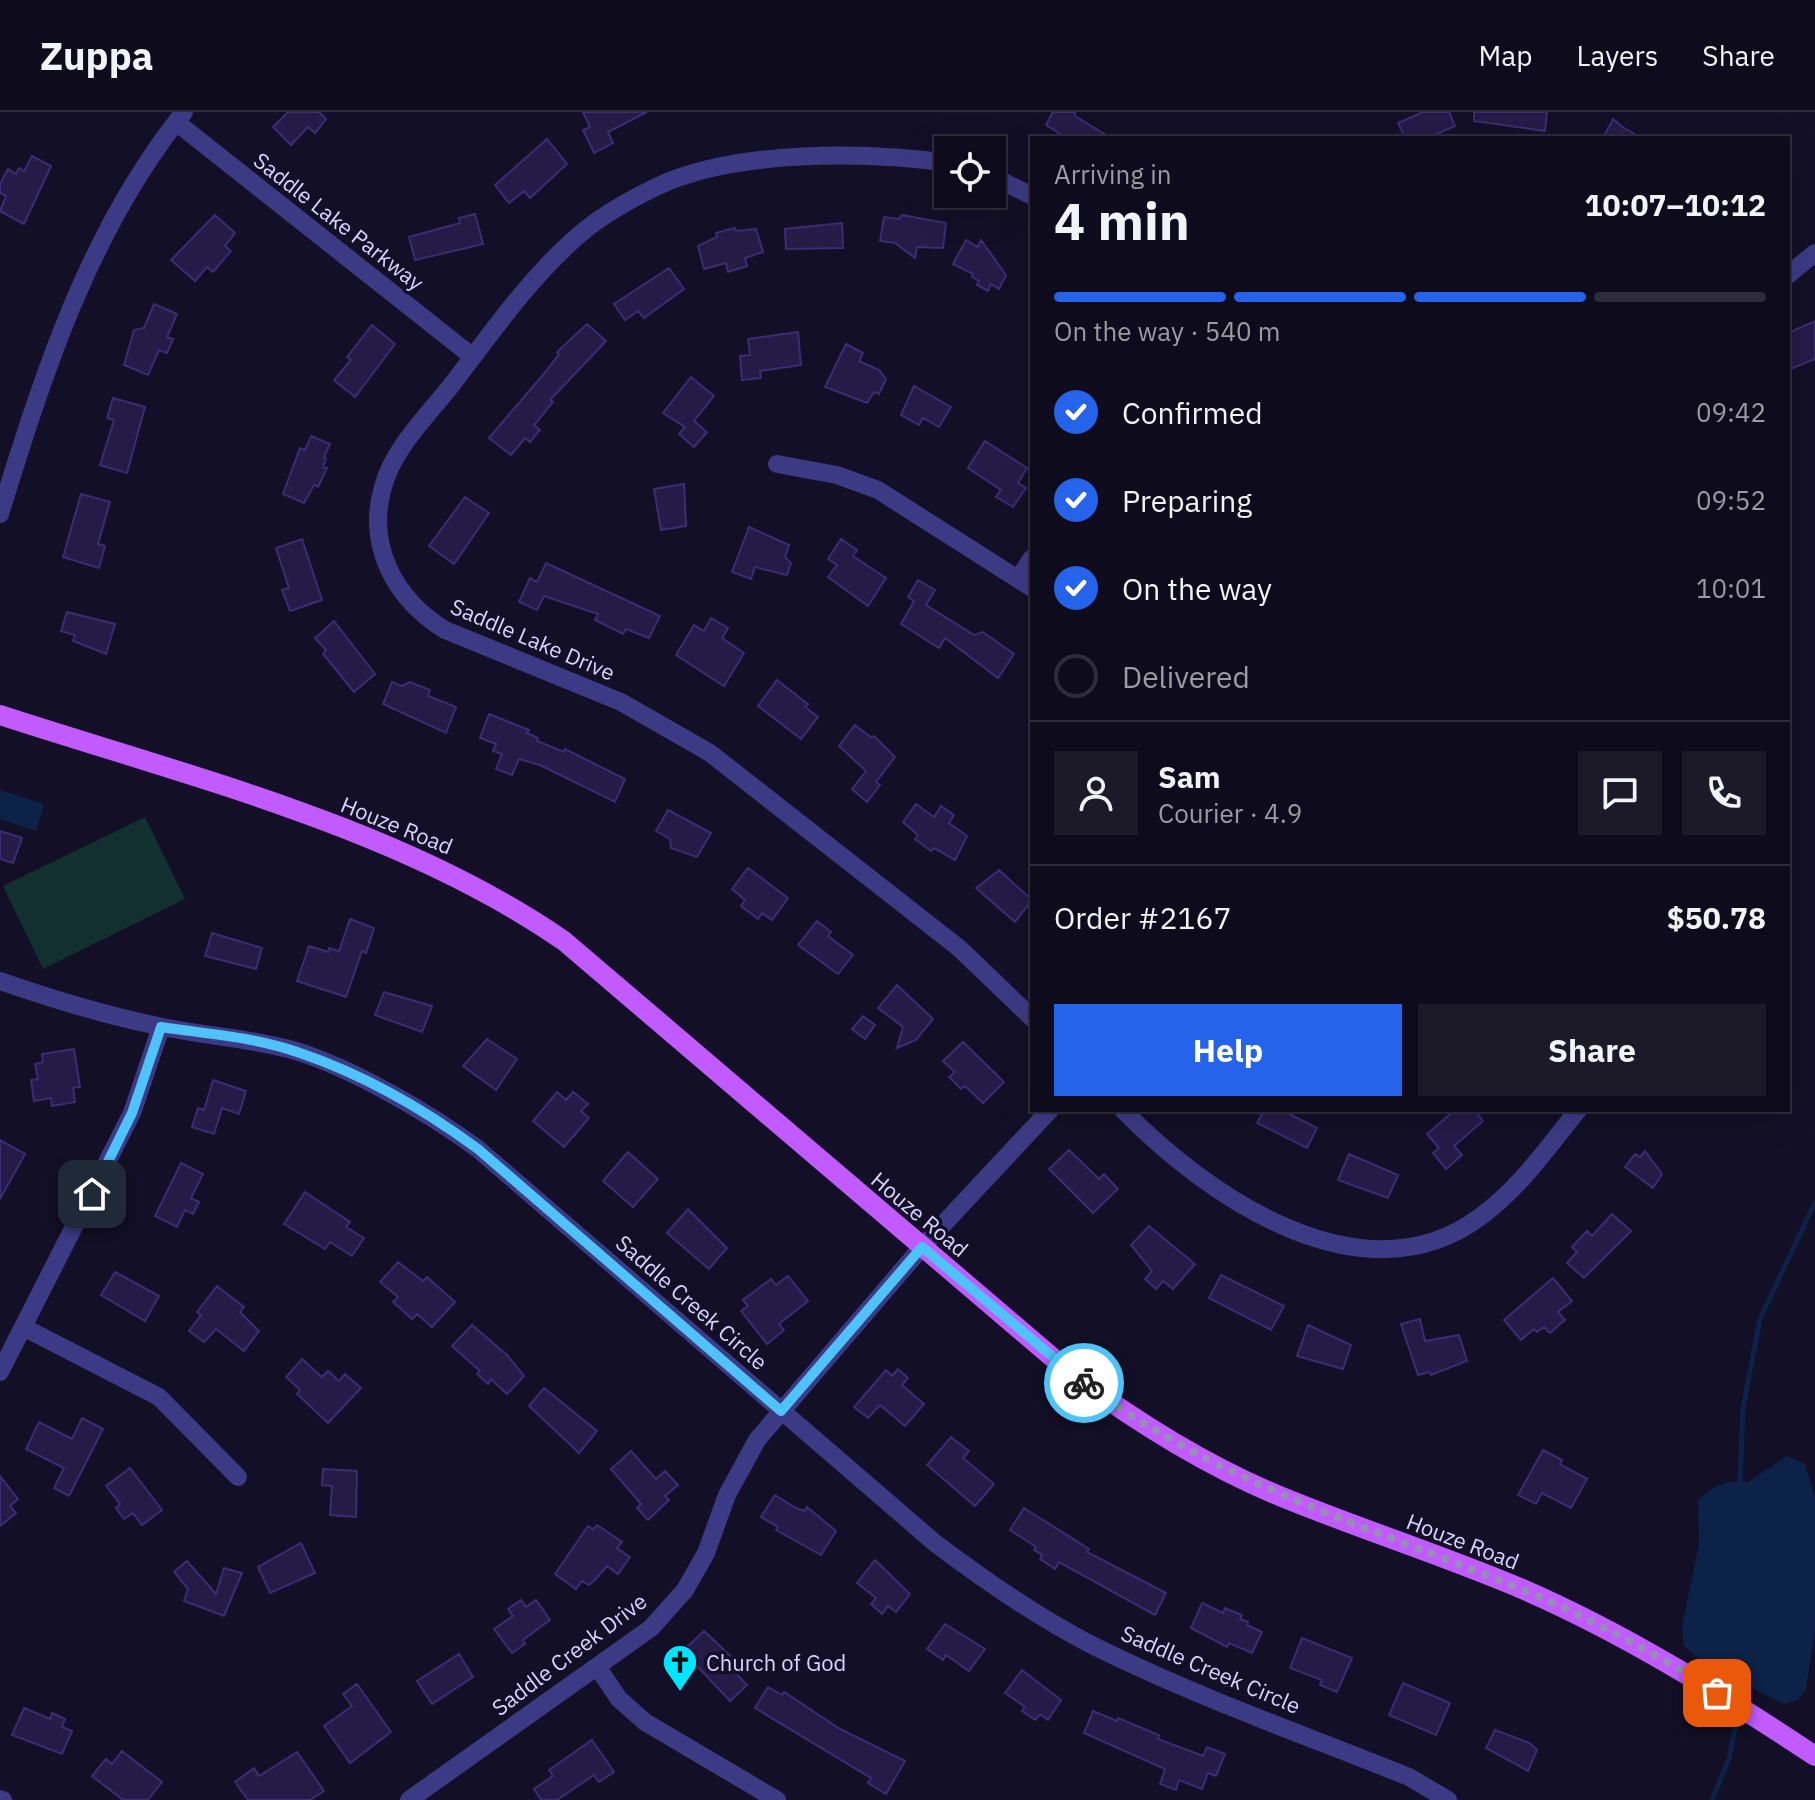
<!DOCTYPE html>
<meta charset="utf-8">
<style>
body{margin:0;font-family:"IBM Plex Sans",sans-serif;background:#1c1929;color:#f1f3f6;height:100vh;display:flex;flex-direction:column;font-size:30px;white-space:nowrap}
*{box-sizing:border-box;margin:0}
p{font-size:26px;color:#9b9ba3}
.icon{flex:none;width:44px;height:44px;fill:none;stroke:currentColor;stroke-width:2;stroke-linecap:round;stroke-linejoin:round}
.map{position:relative;flex:1;overflow:hidden}
.sheet{position:absolute;left:1030px;top:24px;width:760px;height:976px;display:flex;flex-direction:column;background:#0e0b1c;border-radius:0px;box-shadow:0 8px 32px #0002,0 0 0 2px #2e2b3b}
.sheet>*{flex:none}
.controls{position:absolute;left:934px;top:24px;display:grid;gap:16px}
.controls a{display:grid;place-items:center;width:72px;height:72px;border-radius:0px;background:#0e0b1c;box-shadow:0 8px 32px #0002,0 0 0 2px #2e2b3b;font-size:40px}
.pin{position:absolute;display:grid;place-items:center;width:68px;height:68px;color:#fff;margin:-34px;border-radius:16px;box-shadow:0 4px 12px #0006}
.courier{position:absolute;display:grid;place-items:center;width:80px;height:80px;margin:-40px;border:6px solid #4fc3f7;border-radius:50%;background:#fff;color:#222;box-shadow:0 2px 10px #0007}
.summary em{font-style:normal;font-weight:800}
.summary div{display:flex;flex-direction:column-reverse}
.summary{display:flex;align-items:center;justify-content:space-between;height:136px;padding:0 24px}
h1{font-size:52px;font-weight:800;line-height:60px}
.bar{display:grid;grid-template-columns:repeat(4,1fr);gap:12px 8px;align-content:center;height:96px;padding:0 24px}
.bar i{height:10px;border-radius:6px;background:#2e2b3b}
.bar .active{background:#2563eb}
.bar p{grid-column:span 4}
.line{display:flex;align-items:center;gap:20px;padding:0 24px;border-top:2px solid #2e2b3b}
.line div{flex:1}
.round{display:grid;place-items:center;flex:none;width:84px;height:84px;border-radius:0px;background:#1c1929}
ol{padding:0 24px;list-style:none}
li{display:flex;align-items:center;gap:24px;height:88px}
li p{margin-inline-start:auto}
li .icon{padding:8px;border-radius:50%;background:#2563eb;color:#fff;stroke-width:4}
li:last-child{color:#9b9ba3}
li i{width:44px;height:44px;border:4px solid #2e2b3b;border-radius:50%}
.button{display:flex;gap:16px;margin-top:auto;padding:16px 24px}
.button a{flex:1;height:92px;border-radius:0px;background:#2563eb;color:#fff;font-size:32px;font-weight:800;line-height:92px;text-align:center}
.button a+a{background:#1c1929;color:#f1f3f6}
header{display:flex;align-items:center;gap:48px;box-sizing:border-box;height:112px;padding:0 40px;background:#0e0b1c;border-bottom:2px solid #2e2b3b}
header strong{font-size:38px}
nav{display:flex;gap:44px;margin-inline-start:auto;font-size:28px}
.map>svg:first-child{display:block}
.green{fill:#12302f}
.water{fill:#0c2248}
.lines{fill:none;stroke-linecap:round;stroke-linejoin:round}
.stream{stroke:#0c2248;stroke-width:5}
.building{fill:#241b47;stroke:#3b2d73;stroke-width:2}
.minor{stroke:#3d3a85;stroke-width:18}
.primary{stroke:#c25bff;stroke-width:20}
.done{stroke:#948fb3;stroke-width:8;stroke-dasharray:0 14.4}
.route{stroke:#4fc3f7;stroke-width:10}
.labels{text-anchor:middle;dominant-baseline:central;stroke-width:7;stroke-linejoin:round;paint-order:stroke}
.street-label{font-size:22px;fill:#d9d4ff;stroke:#130f26}
.poi-label{font-size:22px;fill:#d9d4ff;stroke:#130f26;text-anchor:start}
</style>
<header>
<strong>Zuppa</strong>
<nav><a>Map</a><a>Layers</a><a>Share</a></nav>
</header>
<div class="map">
<svg width="1815" height="1688" viewBox="0 0 1815 1688">
<rect width="100%" height="100%" fill="#130f26"/>
<path class="green" d="M145,705L185,787L43,857L3,774Z"/>
<path class="water" d="M0,678L44,692L36,719L0,707Z
M1787,1344L1805,1352L1815,1385V1517L1806,1577L1798,1588L1784,1592L1703,1551L1684,1534L1682,1514L1699,1432L1698,1388C1715,1373 1725,1367 1748,1370Z"/>
<g class="lines">
<path class="stream" d="M1740,1369L1743,1296L1760,1207L1815,1090
M1738,1589L1739,1570
M1712,1688L1729,1647L1738,1599"/>
</g>
<path class="building" d="M288,0H319L326,7L315,21L308,15L291,33L273,15Z
M583,0H647L608,20L613,31L594,41L583,18L590,15Z
M1053,0H1075V4L1111,26H1067L1046,13Z
M1423,0H1449L1455,14L1428,26H1405L1398,11Z
M1474,0H1547L1545,19L1474,9Z
M1613,7L1624,16L1642,26H1603Z
M547,27L567,52L530,86L524,79L509,91L495,73Z
M32,44L51,54L24,112L0,99L6,84L0,81V72L8,57L16,62L19,56L24,59Z
M475,102L483,132L415,148L409,125L460,111L459,106Z
M215,103L235,121L225,134L231,139L213,160L207,155L195,169L171,148Z
M902,103L946,111L943,136L917,135L915,146L895,131L880,129L884,105L899,107Z
M842,111L843,136L786,137L785,117Z
M735,116L736,119L756,117L763,140L745,146L747,154L728,160L726,151L704,157L698,134L717,125L716,121Z
M966,128L978,135L981,128L1006,163L999,177L991,172L988,179L977,173L979,169L972,165L973,162L953,152Z
M669,156L684,177L644,206L638,199L625,208L614,192Z
M154,192L177,202L167,225L173,227L167,241L159,238L148,263L124,253L134,218L144,216Z
M1815,209V247L1788,258V221Z
M587,212L606,229L550,288L553,290L534,313L540,318L530,330L525,326L511,343L489,326L547,258L559,242L557,240Z
M372,213L395,232L355,285L334,268L351,248L347,245Z
M798,220L801,253L760,259L761,266L742,268L740,244L750,243L748,227Z
M846,232L863,241L859,249L879,258L886,267L879,282L874,280L867,291L825,275Z
M691,265L714,284L694,309L707,320L694,335L679,322L685,315L663,301Z
M914,274L951,295L939,315L923,306L919,313L901,303Z
M113,286L145,295L127,361L100,353L114,308L107,306Z
M311,324L330,332L324,345L326,346L323,355L327,356L318,375L314,373L304,391L283,382L300,336L305,338Z
M985,329L1027,356L1018,371L1026,376L1013,395L996,385L1001,378L968,356Z
M684,372L686,414L661,418L654,377Z
M81,382L110,390L98,432L105,434L99,456L63,445Z
M465,385L489,401L454,452L429,434Z
M749,415L789,433L785,445L791,451L787,463L755,455L751,467L732,460Z
M302,427L322,488L290,499L282,478L289,476L276,436Z
M841,427L857,438L853,444L886,466L868,494L828,465L837,453L828,447Z
M546,451L660,504L649,526L626,517L623,522L595,508L598,502L544,484L537,498L519,490L530,466L537,470Z
M918,468L935,478L926,493L974,523L983,520L1014,542L998,566L945,526L939,536L901,512L914,489L908,485Z
M67,500L115,512L106,542L73,529L75,523L61,519Z
M711,506L728,516L722,526L744,541L724,574L676,543L694,513L704,519Z
M334,509L375,562L354,580L323,542L326,538L315,526Z
M777,568L808,592L805,595L818,605L801,627L758,594Z
M392,570L402,574L410,570L430,578L428,584L456,595L446,621L383,592Z
M489,602L529,618L527,621L538,626L537,629L564,640L565,637L625,667L615,690L540,653L519,647L512,663L496,657L502,642L493,639L496,632L480,626Z
M855,613L872,626L874,624L895,645L876,670L880,673L867,690L852,677L866,659L839,634Z
M916,692L934,705L941,694L954,703L949,711L967,724L955,748L934,736L931,739L915,727L918,723L903,710Z
M668,698L711,721L697,745L671,736L670,727L656,719Z
M0,719L22,726L13,751L0,747Z
M748,756L788,786L772,808L762,801L758,807L741,794L745,788L732,777Z
M999,758L1032,788L1015,810L976,776Z
M350,807L374,816L366,841L362,839L346,885L297,869L309,834L328,840L329,836L339,839Z
M817,809L831,820L828,824L853,843L838,862L798,833Z
M212,821L262,836L256,857L205,844Z
M897,873L933,907L916,928L897,936L903,915L878,896Z
M384,880L432,894L422,920L375,903Z
M863,904L875,913L865,927L852,917Z
M487,927L517,947L496,978L463,954Z
M963,930L1004,970L983,991L965,974L961,977L949,965L955,960L943,949Z
M74,937L80,975L73,976L75,990L52,994L51,986L34,989L31,968L38,967L35,952L43,950L42,942Z
M213,968L246,979L239,1002L222,996L214,1022L192,1015L198,996L204,998Z
M557,980L566,988L573,980L588,992L581,999L589,1006L564,1035L533,1009Z
M1264,998H1282L1317,1016L1307,1036L1257,1011Z
M1455,998H1474L1483,1009L1454,1034L1462,1043L1446,1057L1433,1041L1439,1036L1427,1022Z
M0,1028L25,1042L0,1087Z
M1069,1038L1099,1067L1104,1062L1118,1077L1093,1101L1049,1057Z
M1645,1039L1662,1062L1653,1076L1625,1055L1635,1042L1640,1045Z
M628,1040L658,1067L633,1095L603,1069Z
M1349,1042L1398,1063L1388,1086L1338,1068Z
M181,1051L203,1062L191,1086L199,1090L193,1102L185,1098L177,1115L155,1104Z
M305,1080L350,1110L346,1115L364,1126L352,1144L330,1130L325,1137L284,1112Z
M688,1097L727,1136L709,1157L667,1121Z
M1612,1102L1631,1119L1584,1166L1567,1151L1577,1140L1572,1135L1587,1119L1592,1124Z
M1149,1114L1195,1152L1173,1177L1163,1169L1156,1177L1145,1167L1152,1159L1131,1133Z
M398,1150L423,1169L427,1165L455,1190L432,1215L417,1202L412,1207L393,1190L398,1185L380,1170Z
M115,1160L159,1184L145,1209L101,1183Z
M1221,1163L1284,1194L1271,1218L1209,1186Z
M788,1164L808,1189L779,1212L784,1218L767,1232L741,1199L748,1194L743,1188L771,1167L776,1173Z
M1553,1166L1572,1189L1558,1200L1565,1208L1550,1221L1544,1215L1537,1220L1534,1217L1521,1228L1504,1208Z
M217,1174L244,1195L240,1200L259,1219L244,1239L216,1217L204,1230L189,1219L201,1203L197,1200Z
M1420,1207L1425,1229L1459,1223L1467,1249L1431,1263L1430,1260L1418,1263L1401,1212Z
M472,1213L507,1243L524,1264L507,1282L491,1267L488,1272L477,1262L480,1259L452,1234Z
M1308,1213L1351,1233L1343,1257L1297,1244Z
M302,1247L322,1265L328,1259L339,1269L345,1262L361,1276L328,1311L297,1282L300,1278L286,1265Z
M898,1257L908,1266L902,1273L924,1292L905,1314L880,1293L868,1306L854,1295L886,1258L892,1264Z
M544,1276L597,1319L579,1341L529,1294Z
M82,1306L103,1317L69,1384L54,1376L64,1356L26,1337L39,1310L72,1327Z
M951,1325L969,1339L963,1346L994,1372L975,1394L927,1353Z
M1543,1338L1562,1348L1560,1352L1587,1367L1571,1396L1542,1381L1536,1392L1518,1383Z
M631,1339L656,1367L665,1359L678,1373L665,1384L669,1388L648,1408L637,1396L641,1392L611,1357Z
M130,1356L162,1398L142,1413L133,1401L124,1407L116,1396L120,1392L106,1374Z
M323,1357L357,1359L356,1405L330,1403L332,1374L322,1373Z
M0,1364L18,1387L10,1394L16,1401L0,1414Z
M775,1383L796,1396L805,1399L807,1395L836,1419L821,1443L776,1418L778,1415L761,1405Z
M1024,1396L1089,1437L1087,1440L1166,1481L1155,1503L1059,1450L1055,1457L1040,1447L1042,1443L1034,1438L1036,1435L1010,1418Z
M597,1413L622,1430L617,1436L630,1445L618,1462L607,1454L596,1467L589,1473L582,1469L576,1477L555,1462L588,1414L593,1417Z
M301,1431L315,1461L270,1481L258,1455Z
M875,1448L910,1482L896,1500L888,1494L882,1502L871,1492L876,1486L857,1471Z
M187,1449L216,1482L224,1456L242,1461L224,1504L184,1489L188,1477L174,1460Z
M521,1488L526,1495L536,1488L550,1508L523,1528L525,1532L512,1541L494,1517L513,1504L508,1497Z
M1202,1491L1223,1501L1225,1496L1242,1503L1240,1507L1248,1510L1247,1513L1262,1520L1252,1541L1229,1531L1227,1535L1191,1516Z
M945,1512L985,1537L969,1559L946,1543L943,1548L927,1537Z
M704,1519L737,1550L731,1556L747,1573L730,1589L683,1539Z
M1302,1526L1352,1546L1337,1580L1320,1573L1322,1568L1290,1556Z
M459,1542L473,1565L432,1592L417,1569Z
M1022,1558L1061,1588L1048,1608L1040,1602L1035,1608L1022,1599L1025,1595L1005,1581Z
M1403,1571L1450,1591L1436,1623L1389,1603Z
M357,1572L391,1620L350,1651L324,1614L352,1594L343,1582Z
M768,1575L782,1583L784,1580L840,1617L905,1649L886,1682L868,1671L871,1666L755,1596Z
M24,1596L50,1607L52,1601L65,1607L62,1615L72,1619L62,1642L12,1623Z
M1093,1599L1117,1609L1118,1606L1159,1623L1158,1627L1203,1644L1207,1635L1225,1642L1216,1664L1208,1661L1202,1677L1179,1668L1176,1678L1160,1672L1165,1657L1084,1621Z
M1495,1618L1530,1631L1537,1638L1528,1659L1486,1636Z
M592,1628L614,1660L599,1670L594,1663L557,1688H541L534,1677L553,1664L549,1658Z
M122,1639L162,1670L148,1688H123L92,1664L106,1647L112,1652Z
M297,1640L324,1679L310,1688H248L235,1670L254,1656L259,1664Z"/>
<g class="lines">
<path class="minor" d="M176,10L473,245
M948,51C865,39 732,38 656,75C629,88 602,103 579,123C529,166 490,223 450,275C426,305 393,337 383,375C366,434 395,487 445,518L621,590L710,641L959,836L1032,906
M992,64L1032,84
M1788,163L1815,141
M777,352L837,363L878,378L1032,476
M0,402C44,260 89,118 184,0
M1018,467L1032,446
M0,869C52,887 104,903 158,914C204,924 251,926 296,939C354,957 429,1001 478,1037L935,1431C984,1468 1034,1503 1088,1531C1191,1583 1302,1622 1409,1665L1448,1688
M1123,998C1207,1084 1362,1192 1480,1105C1519,1077 1548,1035 1578,998
M25,1216L159,1285L238,1365
M0,1260L132,1001L161,915
M598,1556L619,1587L645,1610L777,1688
M0,1687L3,1688
M409,1688L651,1516L685,1478L706,1441L727,1383L757,1328L922,1135L1050,998"/>
<path class="primary" d="M0,603C187,664 401,716 564,829L1073,1263C1138,1311 1206,1354 1282,1385C1360,1417 1442,1443 1520,1476C1624,1521 1720,1581 1815,1644"/>
</g>
<g class="lines">
<path class="done" d="M1084,1271C1222,1373 1363,1412 1518,1476C1588,1504 1654,1541 1717,1581"/>
<path class="route" d="M92,1082L132,1001L161,915C207,922 256,925 300,941C362,962 425,998 478,1037L781,1299L922,1135L1084,1271"/>
</g>
<defs>
<g id="church-pin" transform="scale(1.8)"><path d="M0 17L-7.5 6A9.5 9.5 0 1 1 7.5 6Z" fill="#00e5ff" stroke="#130f26"/><path d="M-1.2-6h2.4v3.5h3.3v2.4h-3.3V6h-2.4V-.1h-3.3v-2.4h3.3Z" fill="#111"/></g>
</defs>
<g fill-rule="evenodd">
<use href="#church-pin" x="680" y="1550"/>
</g>
<g class="labels">
<g class="street-label">
<text transform="translate(339 109) rotate(38)">Saddle Lake Parkway</text>
<text transform="translate(533 527) rotate(23)">Saddle Lake Drive</text>
<text transform="translate(397 713) rotate(22)">Houze Road</text>
<text transform="translate(920 1102) rotate(40)">Houze Road</text>
<text transform="translate(692 1190) rotate(41)">Saddle Creek Circle</text>
<text transform="translate(1463 1429) rotate(21)">Houze Road</text>
<text transform="translate(569 1542) rotate(-37)">Saddle Creek Drive</text>
<text transform="translate(1211 1557) rotate(23)">Saddle Creek Circle</text>
</g>
<g class="poi-label">
<text x="706" y="1550">Church of God</text>
</g>
</g>
</svg>
<div class="controls">
<a><svg class="icon" aria-label="locate" viewBox="0 0 24 24"><circle cx="12" cy="12" r="6"/><path d="M12 2v4M12 18v4M2 12h4M18 12h4"/></svg></a>
</div>
<div class="pin" style="left:1717px;top:1581px;background:#ea580c"><svg class="icon" aria-label="bag" viewBox="0 0 24 24"><path d="M5 8h14l-1 12H6zM9 8a3 3 0 0 1 6 0"/></svg></div>
<div class="pin" style="left:92px;top:1082px;background:#1f2937"><svg class="icon" aria-label="home" viewBox="0 0 24 24"><path d="M3 11l9-7 9 7M6 9v11h12V9"/></svg></div>
<div class="courier" style="left:1084px;top:1271px"><svg class="icon" aria-label="bike" viewBox="0 0 24 24"><circle cx="6" cy="16" r="4"/><circle cx="18" cy="16" r="4"/><path d="M6 16l4-8h5l3 8M10 8l3 8H6M13 5h3"/></svg></div>
<section class="sheet">
<div class="summary"><div><h1>4 min</h1><p>Arriving in</p></div><em>10:07–10:12</em></div>
<div class="bar"><i class="active"></i><i class="active"></i><i class="active"></i><i></i><p>On the way · 540 m</p></div>
<ol>
<li><svg class="icon" aria-label="check" viewBox="0 0 24 24"><path d="M5 12l5 5 9-10"/></svg>Confirmed<p>09:42</p></li>
<li><svg class="icon" aria-label="check" viewBox="0 0 24 24"><path d="M5 12l5 5 9-10"/></svg>Preparing<p>09:52</p></li>
<li><svg class="icon" aria-label="check" viewBox="0 0 24 24"><path d="M5 12l5 5 9-10"/></svg>On the way<p>10:01</p></li>
<li><i></i>Delivered</li>
</ol>
<div class="line" style="height:144px"><a class="round"><svg class="icon" aria-label="person" viewBox="0 0 24 24"><circle cx="12" cy="8" r="4"/><path d="M4 21q1-7 8-7t8 7"/></svg></a><div><b>Sam</b><p>Courier · 4.9</p></div><a class="round"><svg class="icon" aria-label="chat" viewBox="0 0 24 24"><path d="M4 5h16v11H9l-5 4z"/></svg></a><a class="round"><svg class="icon" aria-label="phone" viewBox="0 0 24 24"><path d="M5 4h4l2 5-3 2q2 4 5 5l2-3 5 2v4C11 20 4 13 5 4z"/></svg></a></div>
<div class="line" style="height:104px"><div>Order #2167</div><b>$50.78</b></div>
<div class="button"><a>Help</a><a>Share</a></div>
</section>
</div>
